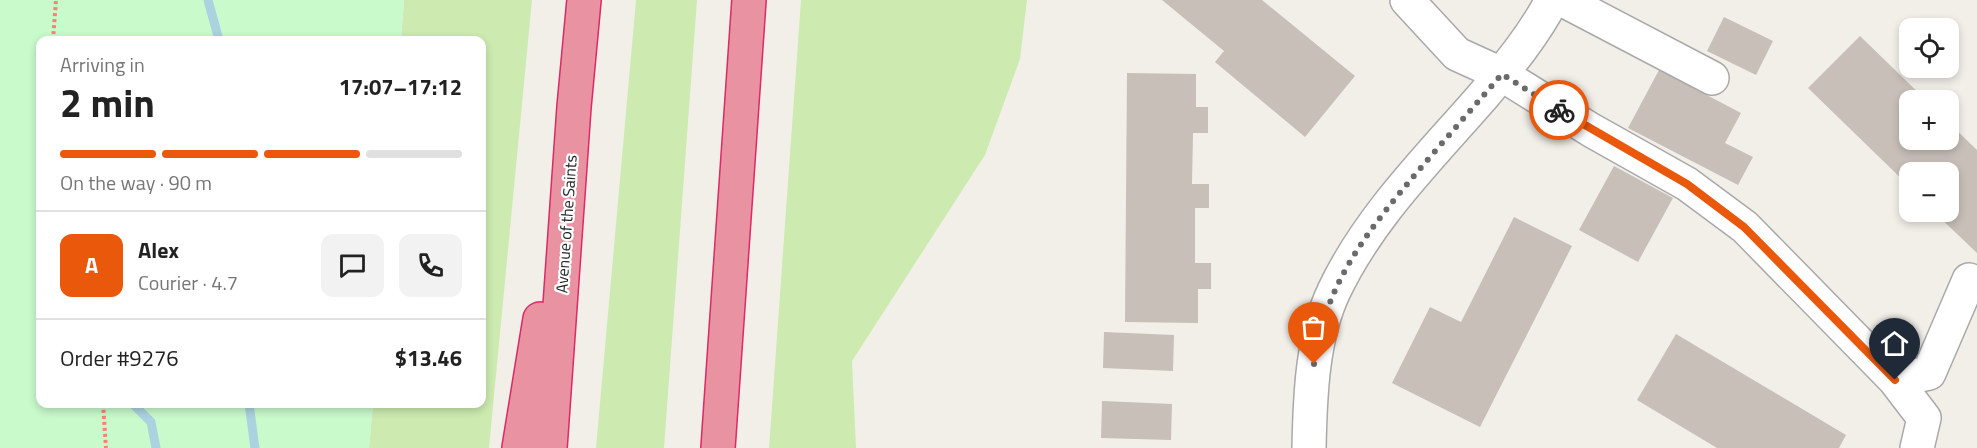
<!DOCTYPE html>
<meta charset="utf-8">
<style>
body{margin:0;font-family:"Titillium Web",sans-serif;background:#f2f2f2;color:#222;height:100vh;display:flex;flex-direction:column;font-size:22px;white-space:nowrap}
*{box-sizing:border-box;margin:0}
p{font-size:20px;color:#767676}
.icon{flex:none;width:33px;height:33px;fill:none;stroke:currentColor;stroke-width:2;stroke-linecap:round;stroke-linejoin:round}
.map{position:relative;flex:1;overflow:hidden}
.details{position:absolute;left:36px;top:36px;width:450px;height:372px;display:flex;flex-direction:column;background:#fff;border-radius:12px;box-shadow:0 3px 9px #0003}
.details>*{flex:none}
.tools{position:absolute;left:1899px;top:18px;display:grid;gap:12px}
.tools a{display:grid;place-items:center;width:60px;height:60px;border-radius:12px;background:#fff;box-shadow:0 3px 9px #0003;font-size:30px}
.pin{position:absolute;display:grid;place-items:center;width:51px;height:51px;color:#fff;margin:-62px -26px;border-radius:50% 50% 50% 0;rotate:-45deg;box-shadow:0 0 6px #0007}
.pin .icon{rotate:45deg}
.courier{position:absolute;display:grid;place-items:center;width:60px;height:60px;margin:-30px;border:4px solid #ea580c;border-radius:50%;background:#fff;color:#222;box-shadow:0 2px 8px #0007}
.head em{font-style:normal;font-weight:700}
.head div{display:flex;flex-direction:column-reverse}
.head{display:flex;align-items:center;justify-content:space-between;height:102px;padding:0 24px}
h1{font-size:39px;font-weight:700;line-height:45px}
.bar{display:grid;grid-template-columns:repeat(4,1fr);gap:9px 6px;align-content:center;height:72px;padding:0 24px}
.bar i{height:8px;border-radius:4px;background:#e0e0e0}
.bar .selected{background:#ea580c}
.bar p{grid-column:span 4}
.line{display:flex;align-items:center;gap:15px;padding:0 24px;border-top:2px solid #e0e0e0}
.line div{flex:1}
.round{display:grid;place-items:center;flex:none;width:63px;height:63px;border-radius:12px;background:#f2f2f2}
.map>svg:first-child{display:block}
.grass{fill:#cdebb0}
.park{fill:#c8facc}
.lines{fill:none;stroke-linecap:round;stroke-linejoin:round}
.stream{stroke:#aad3df;stroke-width:9}
.building{fill:#c7bfb8}
.minor-casing{stroke:#a9a9a9;stroke-width:36}
.highway-casing{stroke:#dc2a67;stroke-width:36}
.path{stroke:#fa8072;stroke-width:4;stroke-dasharray:3 3;stroke-linecap:butt}
.minor{stroke:#fff;stroke-width:33}
.highway{stroke:#e892a2;stroke-width:33}
.done{stroke:#6b6a68;stroke-width:6;stroke-dasharray:0 10.8}
.route{stroke:#ea580c;stroke-width:8}
.labels{text-anchor:middle;dominant-baseline:central;stroke-width:4.5;stroke-linejoin:round;paint-order:stroke}
.street-label{font-size:16px;fill:#222;stroke:#fff}
</style>
<div class="map">
<svg width="1977" height="448" viewBox="0 0 1977 448">
<rect width="100%" height="100%" fill="#f2efe9"/>
<path class="grass" d="M404,0H532L489,448H369L373,404H482V40H401Z
M636,0H697L664,448H596Z
M801,0H1027L1020,59L985,155L852,361L856,448H769Z"/>
<path class="park" d="M0,0H404L401,40H40V404H373L369,448H0Z"/>
<g class="lines">
<path class="stream" d="M208,0L219,40
M133,404L151,422L156,448
M249,404L255,448"/>
</g>
<path class="building" d="M1162,0H1262L1355,76L1305,137L1215,62L1224,51Z
M1724,17L1773,41L1756,75L1707,51Z
M1860,36L1926,100H1910V140H1948V122L1977,150V253L1934,212H1948V172H1910V187L1808,88Z
M1659,70L1741,113L1725,143L1753,157L1738,185L1628,128Z
M1127,73L1196,74V107H1208V133H1193L1192,184H1209V208H1195V263H1211V289H1198V323L1125,322Z
M1614,166L1673,198L1638,262L1579,230Z
M1514,217L1572,246L1480,427L1392,383L1430,307L1461,322Z
M1104,332L1174,335L1173,371L1103,368Z
M1676,334L1846,435L1839,448H1717L1637,400Z
M1102,401L1172,404L1171,440L1101,438Z"/>
<g class="lines">
<g class="minor-casing">
<path id="minor" d="M1407,0L1457,54L1501,74L1591,130L1687,184L1745,227L1895,380L1924,418L1917,448
M1563,0L1712,78
M1895,380L1929,373L1969,280
M1309,448C1310,398 1312,337 1334,291C1369,217 1430,157 1483,96C1508,66 1534,35 1552,0"/>
</g>
<g class="highway-casing">
<path id="highway" d="M519,448L540,319
M550,448L574,107L584,0
M718,448L749,0"/>
</g>
<path class="path" d="M53,40L56,0
M103,404L106,448"/>
<use href="#minor" class="minor"/>
<use href="#highway" class="highway"/>
</g>
<g class="lines">
<path class="done" d="M1314,364C1325,280 1372,226 1424,164C1450,134 1476,104 1502,74L1559,110"/>
<path class="route" d="M1559,110L1687,184L1744,227L1895,380"/>
</g>
<g class="labels">
<g class="street-label">
<text transform="translate(566 224) rotate(-86)">Avenue of the Saints</text>
</g>
</g>
</svg>
<div class="tools">
<a><svg class="icon" aria-label="locate" viewBox="0 0 24 24"><circle cx="12" cy="12" r="6"/><path d="M12 2v4M12 18v4M2 12h4M18 12h4"/></svg></a>
<a>+</a>
<a>−</a>
</div>
<div class="pin" style="left:1314px;top:364px;background:#ea580c"><svg class="icon" aria-label="bag" viewBox="0 0 24 24"><path d="M5 8h14l-1 12H6zM9 8a3 3 0 0 1 6 0"/></svg></div>
<div class="pin" style="left:1895px;top:380px;background:#1f2937"><svg class="icon" aria-label="home" viewBox="0 0 24 24"><path d="M3 11l9-7 9 7M6 9v11h12V9"/></svg></div>
<div class="courier" style="left:1559px;top:110px"><svg class="icon" aria-label="bike" viewBox="0 0 24 24"><circle cx="6" cy="16" r="4"/><circle cx="18" cy="16" r="4"/><path d="M6 16l4-8h5l3 8M10 8l3 8H6M13 5h3"/></svg></div>
<section class="details">
<div class="head"><div><h1>2 min</h1><p>Arriving in</p></div><em>17:07–17:12</em></div>
<div class="bar"><i class="selected"></i><i class="selected"></i><i class="selected"></i><i></i><p>On the way · 90 m</p></div>
<div class="line" style="height:108px"><b class="round" style="background:#ea580c;color:#fff">A</b><div><b>Alex</b><p>Courier · 4.7</p></div><a class="round"><svg class="icon" aria-label="chat" viewBox="0 0 24 24"><path d="M4 5h16v11H9l-5 4z"/></svg></a><a class="round"><svg class="icon" aria-label="phone" viewBox="0 0 24 24"><path d="M5 4h4l2 5-3 2q2 4 5 5l2-3 5 2v4C11 20 4 13 5 4z"/></svg></a></div>
<div class="line" style="height:78px"><div>Order #9276</div><b>$13.46</b></div>
</section>
</div>
